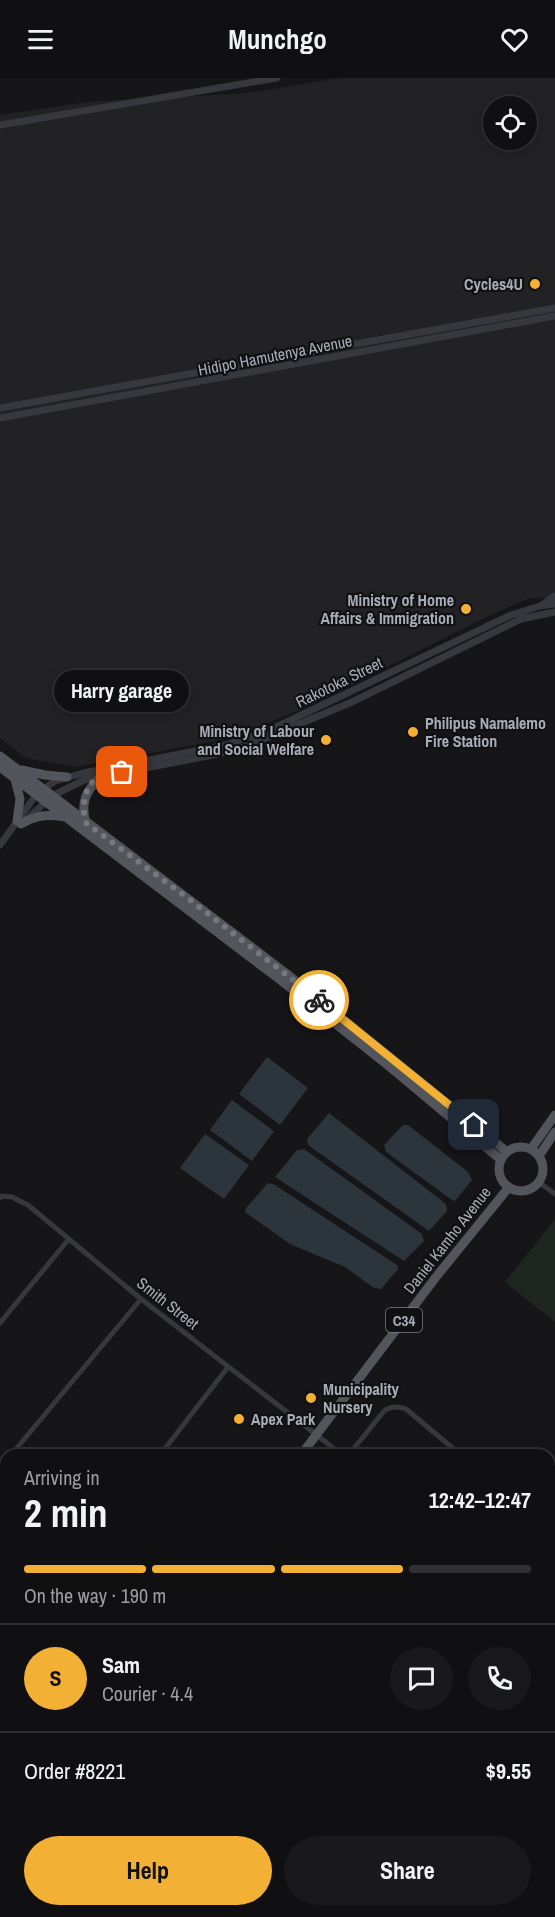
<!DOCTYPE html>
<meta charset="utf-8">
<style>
body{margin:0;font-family:"Archivo Narrow",sans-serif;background:#19191b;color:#f1f3f6;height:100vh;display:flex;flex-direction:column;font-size:22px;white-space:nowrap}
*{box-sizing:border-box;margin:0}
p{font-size:20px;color:#9c9d9f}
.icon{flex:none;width:33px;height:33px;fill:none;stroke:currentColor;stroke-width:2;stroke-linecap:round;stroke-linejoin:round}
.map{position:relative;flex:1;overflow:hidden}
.side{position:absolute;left:0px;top:1371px;width:555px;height:468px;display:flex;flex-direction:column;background:#101012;border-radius:18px 18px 0 0;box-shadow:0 3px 15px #0003,0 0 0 2px #303032}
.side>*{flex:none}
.controls{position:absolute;left:483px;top:18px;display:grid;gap:12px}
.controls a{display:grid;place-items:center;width:54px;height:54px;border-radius:50%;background:#101012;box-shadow:0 3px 15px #0003,0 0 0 2px #303032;font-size:30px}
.pin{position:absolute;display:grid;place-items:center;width:51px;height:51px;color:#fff;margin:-26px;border-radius:12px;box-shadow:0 3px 9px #0006}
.courier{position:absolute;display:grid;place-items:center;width:60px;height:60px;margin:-30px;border:4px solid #f2b134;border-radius:50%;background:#fff;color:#222;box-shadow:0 2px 8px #0007}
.bubble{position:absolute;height:42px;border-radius:21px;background:#101012;box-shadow:0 3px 15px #0003,0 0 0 2px #303032;font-size:20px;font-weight:700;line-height:42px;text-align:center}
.overview em{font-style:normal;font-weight:700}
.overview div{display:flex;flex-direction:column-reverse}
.overview{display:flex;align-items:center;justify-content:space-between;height:102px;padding:0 24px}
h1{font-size:39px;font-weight:700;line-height:45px}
.bar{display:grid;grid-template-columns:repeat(4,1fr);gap:9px 6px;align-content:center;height:72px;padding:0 24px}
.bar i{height:8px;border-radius:4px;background:#303032}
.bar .selected{background:#f2b134}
.bar p{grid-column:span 4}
.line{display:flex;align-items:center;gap:15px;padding:0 24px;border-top:2px solid #303032}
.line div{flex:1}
.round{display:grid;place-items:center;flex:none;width:63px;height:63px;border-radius:32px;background:#19191b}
.primary-button{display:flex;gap:12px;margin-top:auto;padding:12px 24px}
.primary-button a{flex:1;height:69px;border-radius:36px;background:#f2b134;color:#111;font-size:24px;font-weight:700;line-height:69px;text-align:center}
.primary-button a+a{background:#19191b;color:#f1f3f6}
header{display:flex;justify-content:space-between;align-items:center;height:78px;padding:0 24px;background:#101012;font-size:27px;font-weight:700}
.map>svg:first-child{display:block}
.built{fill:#222225;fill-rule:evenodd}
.green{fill:#1e261f}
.water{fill:#2c353c}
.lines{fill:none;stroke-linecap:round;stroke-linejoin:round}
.minor{stroke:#37383d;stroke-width:5}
.tertiary{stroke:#37383d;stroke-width:7}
.primary{stroke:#53555c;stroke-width:9}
.done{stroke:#757880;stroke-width:6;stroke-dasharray:0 10.8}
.route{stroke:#f2b134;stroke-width:8}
.poi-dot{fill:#f2b134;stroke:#111113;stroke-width:2}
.labels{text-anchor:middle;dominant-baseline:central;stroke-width:4.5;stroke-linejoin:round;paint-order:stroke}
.shield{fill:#111113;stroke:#7b7e86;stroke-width:1.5}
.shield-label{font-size:15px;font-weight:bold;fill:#a8adb8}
.poi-label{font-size:16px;font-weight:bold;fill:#a8adb8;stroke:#111113;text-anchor:end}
.street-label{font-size:16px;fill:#a8adb8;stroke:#111113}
</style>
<header><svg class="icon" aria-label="menu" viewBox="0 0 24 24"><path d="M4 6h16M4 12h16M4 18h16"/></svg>Munchgo<svg class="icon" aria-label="heart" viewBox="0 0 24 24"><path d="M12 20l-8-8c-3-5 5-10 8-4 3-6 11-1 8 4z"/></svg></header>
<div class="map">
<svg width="555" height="1839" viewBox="0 0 555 1839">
<rect width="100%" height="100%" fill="#161618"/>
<path class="built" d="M339,0H555V520H529L482,541L314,626L231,660L75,689L26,680L0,660V37L88,24L249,15ZM494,28H526V62H494Z
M0,1420H6V1576L0,1571Z
M266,1833H329L337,1839H261Z"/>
<path class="green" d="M555,1141V1244L505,1204Z"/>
<path class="water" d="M267,979L308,1010L280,1047L239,1016Z
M232,1022L274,1053L252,1083L210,1052Z
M329,1035L446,1126L447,1133L429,1153L308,1067L307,1061Z
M403,1047H408L468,1094L472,1102L455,1123L452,1122L386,1074L384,1067Z
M205,1056L249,1087L224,1121L180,1090Z
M304,1071L422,1156L424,1163L404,1183L275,1099L297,1072Z
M268,1105L275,1107L397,1187L398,1191L381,1211L374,1210L345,1189L290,1166L245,1134L246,1130Z"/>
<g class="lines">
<path class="minor" d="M539,1104L555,1116
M0,1120L2,1118L12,1119L28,1127L141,1221L336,1372L342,1375L351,1374L384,1333C392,1328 397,1328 406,1331L461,1377
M0,1245L68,1162
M11,1377L141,1221
M160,1377L228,1289
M0,1390L6,1383
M0,1396L6,1401
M549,1642L555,1650
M549,1680L555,1673
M347,1833L355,1839
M86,1839L91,1833
M250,1839L255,1833"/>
<path class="tertiary" d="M0,47L277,0
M0,330L555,230
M0,340L555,238
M542,527L555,518
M27,741L52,718L84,702L223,675L247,668L352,624L521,541L555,534
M0,767L36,717L55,703L83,695L226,667L272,651L511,537L540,528L555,526
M549,1470L555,1465
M549,1488L555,1483
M161,1839L164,1833
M177,1839L181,1833"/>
<path class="primary" d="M0,678L287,896L506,1073
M0,689L279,901L390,989L500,1081
M22,692L45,697L67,699
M15,701L20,721L17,743
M86,745C80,724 86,712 102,698
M21,746C36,737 47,736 65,739
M499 1091a22 22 0 1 1 44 0a22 22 0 1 1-44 0Z
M531,1071L555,1037
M539,1078L555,1054
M301,1377L436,1199L509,1109
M0,1756L6,1749"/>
</g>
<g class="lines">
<path class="done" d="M122,694C116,695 108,695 102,697C84,706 81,728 86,745L189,821L319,922"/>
<path class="route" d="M319,922L474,1047"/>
</g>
<g class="poi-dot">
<circle cx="535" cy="206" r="6"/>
<circle cx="466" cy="531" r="6"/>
<circle cx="413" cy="654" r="6"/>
<circle cx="326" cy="662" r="6"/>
<circle cx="311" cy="1320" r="6"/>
<circle cx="239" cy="1341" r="6"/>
</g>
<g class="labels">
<rect class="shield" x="386" y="1230" width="36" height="24" rx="4.5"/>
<g class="shield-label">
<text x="404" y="1242">C34</text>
</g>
<g class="poi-label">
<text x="523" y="206">Cycles4U</text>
<text x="454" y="522">Ministry of Home<tspan x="454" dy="18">Affairs &amp; Immigration</tspan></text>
<text x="425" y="645" text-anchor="start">Philipus Namalemo<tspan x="425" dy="18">Fire Station</tspan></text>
<text x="314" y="653">Ministry of Labour<tspan x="314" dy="18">and Social Welfare</tspan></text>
<text x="323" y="1311" text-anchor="start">Municipality<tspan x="323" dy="18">Nursery</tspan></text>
<text x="251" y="1341" text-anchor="start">Apex Park</text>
</g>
<g class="street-label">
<text transform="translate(275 277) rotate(-11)">Hidipo Hamutenya Avenue</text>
<text transform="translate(339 604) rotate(-26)">Rakotoka Street</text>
<text transform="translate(447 1162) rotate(-52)">Daniel Kamho Avenue</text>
<text transform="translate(168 1225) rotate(38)">Smith Street</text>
</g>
</g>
</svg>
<div class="controls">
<a><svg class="icon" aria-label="locate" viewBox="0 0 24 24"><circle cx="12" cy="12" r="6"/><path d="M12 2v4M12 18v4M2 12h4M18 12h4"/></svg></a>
</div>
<div class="pin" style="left:122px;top:694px;background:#ea580c"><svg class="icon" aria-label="bag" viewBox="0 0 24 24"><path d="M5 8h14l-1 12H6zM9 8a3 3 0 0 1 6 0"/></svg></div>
<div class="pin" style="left:474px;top:1047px;background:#1f2937"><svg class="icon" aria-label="home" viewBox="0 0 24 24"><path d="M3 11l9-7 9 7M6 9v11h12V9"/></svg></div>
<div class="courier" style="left:319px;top:922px"><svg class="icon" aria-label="bike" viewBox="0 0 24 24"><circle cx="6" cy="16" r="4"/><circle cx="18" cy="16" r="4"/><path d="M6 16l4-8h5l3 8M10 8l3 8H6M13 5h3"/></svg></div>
<div class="bubble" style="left:54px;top:592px;width:135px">Harry garage</div>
<section class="side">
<div class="overview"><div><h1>2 min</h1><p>Arriving in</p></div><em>12:42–12:47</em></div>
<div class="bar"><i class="selected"></i><i class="selected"></i><i class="selected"></i><i></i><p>On the way · 190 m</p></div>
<div class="line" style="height:108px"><b class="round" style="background:#f2b134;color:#111">S</b><div><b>Sam</b><p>Courier · 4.4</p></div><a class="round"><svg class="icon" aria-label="chat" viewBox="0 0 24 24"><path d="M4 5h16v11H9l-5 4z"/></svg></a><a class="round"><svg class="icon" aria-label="phone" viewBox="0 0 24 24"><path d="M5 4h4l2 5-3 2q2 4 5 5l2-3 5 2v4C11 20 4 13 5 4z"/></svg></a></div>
<div class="line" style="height:78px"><div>Order #8221</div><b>$9.55</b></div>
<div class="primary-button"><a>Help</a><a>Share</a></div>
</section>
</div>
